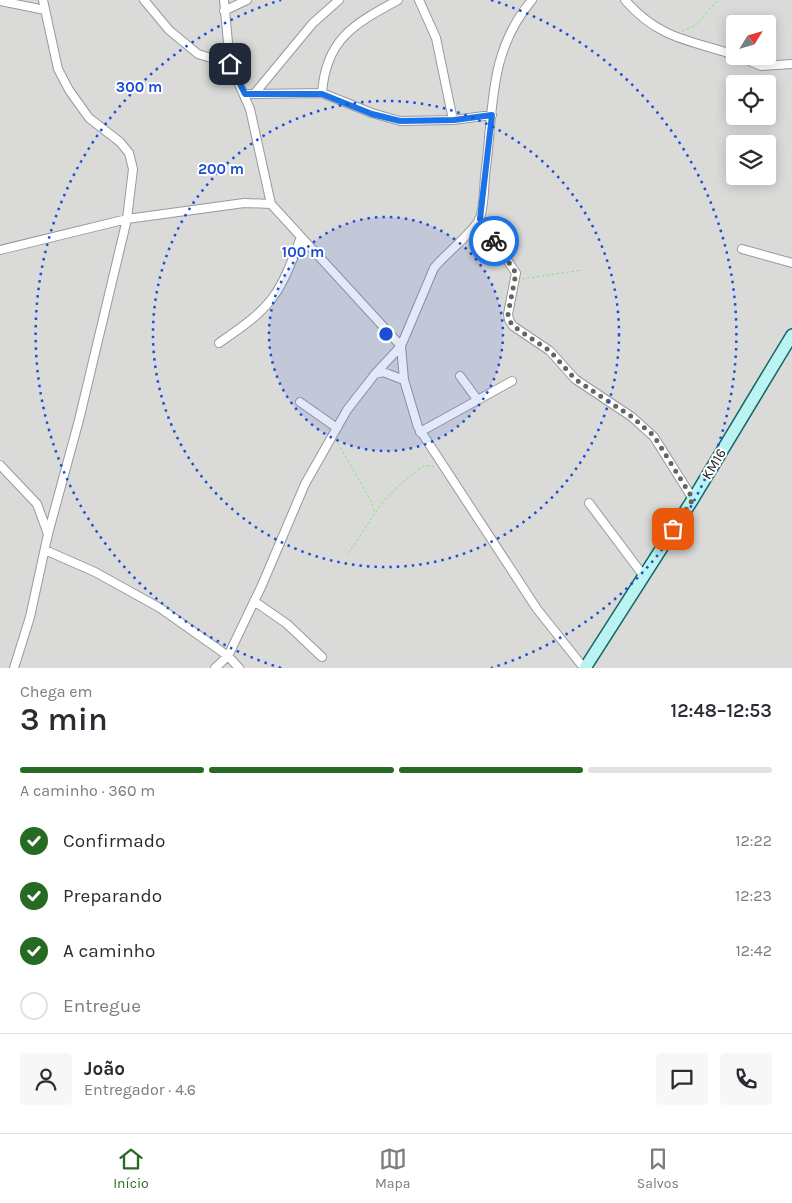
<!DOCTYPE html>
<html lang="pt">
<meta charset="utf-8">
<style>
body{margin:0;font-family:Karla,sans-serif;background:#f7f7f7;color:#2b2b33;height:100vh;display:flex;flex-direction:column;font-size:19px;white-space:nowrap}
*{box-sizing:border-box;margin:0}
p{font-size:16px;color:#7c7c81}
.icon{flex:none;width:28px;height:28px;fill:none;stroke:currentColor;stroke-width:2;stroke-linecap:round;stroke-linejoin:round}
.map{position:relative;height:668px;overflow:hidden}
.details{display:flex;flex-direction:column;background:#fff;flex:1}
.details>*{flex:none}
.needle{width:32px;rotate:53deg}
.tools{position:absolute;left:726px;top:15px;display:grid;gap:10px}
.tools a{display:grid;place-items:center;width:50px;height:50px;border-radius:5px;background:#fff;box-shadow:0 2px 12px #0003;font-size:25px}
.pin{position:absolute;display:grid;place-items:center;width:42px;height:42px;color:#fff;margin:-21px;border-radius:10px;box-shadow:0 2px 8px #0006}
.courier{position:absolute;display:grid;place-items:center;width:50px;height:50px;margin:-25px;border:4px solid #1a73e8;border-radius:50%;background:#fff;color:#222;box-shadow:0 1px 6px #0007}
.overview em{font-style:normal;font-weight:600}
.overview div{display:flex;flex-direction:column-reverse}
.overview{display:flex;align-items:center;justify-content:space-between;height:85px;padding:0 20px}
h1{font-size:32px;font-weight:600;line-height:38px}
.bar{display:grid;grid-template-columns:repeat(4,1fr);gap:8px 5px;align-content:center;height:60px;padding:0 20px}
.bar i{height:6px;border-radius:4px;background:#e1e1e2}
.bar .selected{background:#276a24}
.bar p{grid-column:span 4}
.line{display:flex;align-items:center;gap:12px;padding:0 20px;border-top:1px solid #e1e1e2}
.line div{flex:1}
.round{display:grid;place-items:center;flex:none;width:52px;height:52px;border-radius:5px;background:#f7f7f7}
ol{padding:0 20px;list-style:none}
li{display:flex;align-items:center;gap:15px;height:55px}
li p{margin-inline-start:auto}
li .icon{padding:5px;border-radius:50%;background:#276a24;color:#fff;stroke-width:4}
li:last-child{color:#7c7c81}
li i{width:28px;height:28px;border:2px solid #e1e1e2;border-radius:50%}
.dock{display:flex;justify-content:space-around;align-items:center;height:70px;border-top:1px solid #e1e1e2;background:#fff;font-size:14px;color:#7c7c81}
.dock a{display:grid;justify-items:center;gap:2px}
.dock .selected{color:#276a24}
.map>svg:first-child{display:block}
.residential{fill:#dadad9;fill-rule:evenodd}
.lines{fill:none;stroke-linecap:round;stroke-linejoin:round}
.street-casing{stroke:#999;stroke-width:10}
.secondary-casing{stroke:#0f6768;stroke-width:14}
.path{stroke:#74ec75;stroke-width:1;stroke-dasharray:2.5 2.5;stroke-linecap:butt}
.street{stroke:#fff;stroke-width:8}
.secondary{stroke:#bbf3f0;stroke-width:11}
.done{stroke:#626564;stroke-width:5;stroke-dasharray:0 9}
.route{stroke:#1a73e8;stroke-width:6}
.ring{fill:none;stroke:#1d4ed8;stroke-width:2.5;stroke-dasharray:2.5 5}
.labels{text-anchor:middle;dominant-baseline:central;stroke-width:4;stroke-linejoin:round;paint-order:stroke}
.street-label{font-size:14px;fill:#1c1c1c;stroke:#fff}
.centre{fill:#1d4ed8;stroke:#fff;stroke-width:2.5}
.ring-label{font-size:15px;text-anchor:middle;font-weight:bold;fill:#1d4ed8;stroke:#fff;stroke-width:4;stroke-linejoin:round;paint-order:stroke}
</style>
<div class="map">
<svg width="792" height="668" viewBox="0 0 792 668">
<rect width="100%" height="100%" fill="#e3ede9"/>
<path class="residential" d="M0,0H792V668H0ZM735,24H768V56H735ZM735,84H768V116H735ZM735,144H768V176H735Z"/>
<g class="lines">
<g class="street-casing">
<path id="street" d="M144,0L169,30L198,54L230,64
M224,0L230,64L250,109L271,204L401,346L375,374
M419,0L436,38L453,120
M532,0C487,53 494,111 485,176C484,189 484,206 480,218C475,231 443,256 434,268L401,346L404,380L418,427L537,609L584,668
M625,0C659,39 689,40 735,55
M0,1L45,10
M224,11L247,0
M738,56L761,66L792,64
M255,93L313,23L339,0
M322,93C326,39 354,24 398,0
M245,94L322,93L372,113L400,121L453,120L492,115
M479,219L516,273L508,314L509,320L513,326L550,351L575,379L632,417L654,437L693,499
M742,249L792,263
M0,250L127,219L244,203L271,204
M219,343C272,307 279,297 301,237
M460,376L477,399
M300,402L337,428
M420,432L512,381
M0,465L37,504L48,534
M589,503L643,575
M45,550L95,572L160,608L228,656L239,668
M254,601L287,624L322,657
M14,668L30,617L48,534L79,420L127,219L133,169L129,153L120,142L89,118L69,90L58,69L43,0
M215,668L228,656L262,585L305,484L347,410L375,374L383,372L404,380"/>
</g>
<g class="secondary-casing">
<path id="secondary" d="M585,668L693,499L792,335"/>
</g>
<path class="path" d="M682,31L695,26L718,0
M522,279L582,270
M338,443L372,503L375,513L348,554
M376,512C385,496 410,475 425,465L434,467"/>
<use href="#street" class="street"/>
<use href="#secondary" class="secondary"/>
</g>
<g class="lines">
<path class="done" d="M494,241L516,273L508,314L509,320L513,326L550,351L575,379L632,417L654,436L693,499L673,529"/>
<path class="route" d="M230,64L245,94H322L372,114L400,121L454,120L492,115L480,219L494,241"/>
</g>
<circle cx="386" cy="334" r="117" fill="#1d4ed8" fill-opacity=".12"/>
<g class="ring">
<circle cx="386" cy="334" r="117"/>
<circle cx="386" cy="334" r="233"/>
<path d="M281 668A350 350 0 0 1 281 0M491 0A350 350 0 0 1 491 668"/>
</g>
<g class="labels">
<g class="street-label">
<text transform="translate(714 464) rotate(-59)">KM16</text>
</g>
</g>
<circle cx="386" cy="334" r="8" class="centre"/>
<g class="ring-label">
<text x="139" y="92">300 m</text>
<text x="221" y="174">200 m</text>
<text x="303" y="257">100 m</text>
</g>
</svg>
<div class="tools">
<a><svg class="needle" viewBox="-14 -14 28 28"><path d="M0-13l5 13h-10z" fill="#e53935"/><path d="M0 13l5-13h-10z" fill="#7c7c81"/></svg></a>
<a><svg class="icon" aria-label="locate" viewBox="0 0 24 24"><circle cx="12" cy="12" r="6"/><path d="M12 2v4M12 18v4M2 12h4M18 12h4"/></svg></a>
<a><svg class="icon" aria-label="layers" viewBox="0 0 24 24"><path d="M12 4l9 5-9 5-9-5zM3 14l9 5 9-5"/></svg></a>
</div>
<div class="pin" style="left:673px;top:529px;background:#ea580c"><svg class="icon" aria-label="bag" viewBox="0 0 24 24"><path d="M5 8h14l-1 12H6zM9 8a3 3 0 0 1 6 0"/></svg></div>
<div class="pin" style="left:230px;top:64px;background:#1f2937"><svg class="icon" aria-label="home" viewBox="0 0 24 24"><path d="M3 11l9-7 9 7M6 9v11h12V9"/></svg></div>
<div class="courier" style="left:494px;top:241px"><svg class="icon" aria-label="bike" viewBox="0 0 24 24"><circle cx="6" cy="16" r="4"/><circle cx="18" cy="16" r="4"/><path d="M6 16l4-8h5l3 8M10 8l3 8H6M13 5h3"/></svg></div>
</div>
<section class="details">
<div class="overview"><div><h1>3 min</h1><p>Chega em</p></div><em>12:48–12:53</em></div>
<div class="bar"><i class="selected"></i><i class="selected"></i><i class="selected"></i><i></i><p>A caminho · 360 m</p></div>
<ol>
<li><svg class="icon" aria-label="check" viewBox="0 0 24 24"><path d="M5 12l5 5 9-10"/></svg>Confirmado<p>12:22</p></li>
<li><svg class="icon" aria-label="check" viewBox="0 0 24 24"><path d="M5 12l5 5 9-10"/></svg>Preparando<p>12:23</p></li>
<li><svg class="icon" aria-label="check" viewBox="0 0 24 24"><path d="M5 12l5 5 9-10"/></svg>A caminho<p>12:42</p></li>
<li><i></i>Entregue</li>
</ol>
<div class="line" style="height:90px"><a class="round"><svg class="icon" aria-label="person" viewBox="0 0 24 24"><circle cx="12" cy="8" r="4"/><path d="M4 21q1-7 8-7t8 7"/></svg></a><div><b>João</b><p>Entregador · 4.6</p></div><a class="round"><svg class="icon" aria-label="chat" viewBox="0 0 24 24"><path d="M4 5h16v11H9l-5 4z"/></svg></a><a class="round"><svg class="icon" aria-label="phone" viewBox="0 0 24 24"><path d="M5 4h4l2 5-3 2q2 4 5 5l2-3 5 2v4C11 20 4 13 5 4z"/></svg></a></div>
</section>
<nav class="dock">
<a class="selected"><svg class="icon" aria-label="home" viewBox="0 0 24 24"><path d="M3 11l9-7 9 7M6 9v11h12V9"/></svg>Início</a>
<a><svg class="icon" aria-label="map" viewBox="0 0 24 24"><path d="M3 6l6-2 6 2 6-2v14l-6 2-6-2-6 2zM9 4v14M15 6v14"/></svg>Mapa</a>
<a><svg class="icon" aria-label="saved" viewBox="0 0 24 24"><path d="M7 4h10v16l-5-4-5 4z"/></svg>Salvos</a>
</nav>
